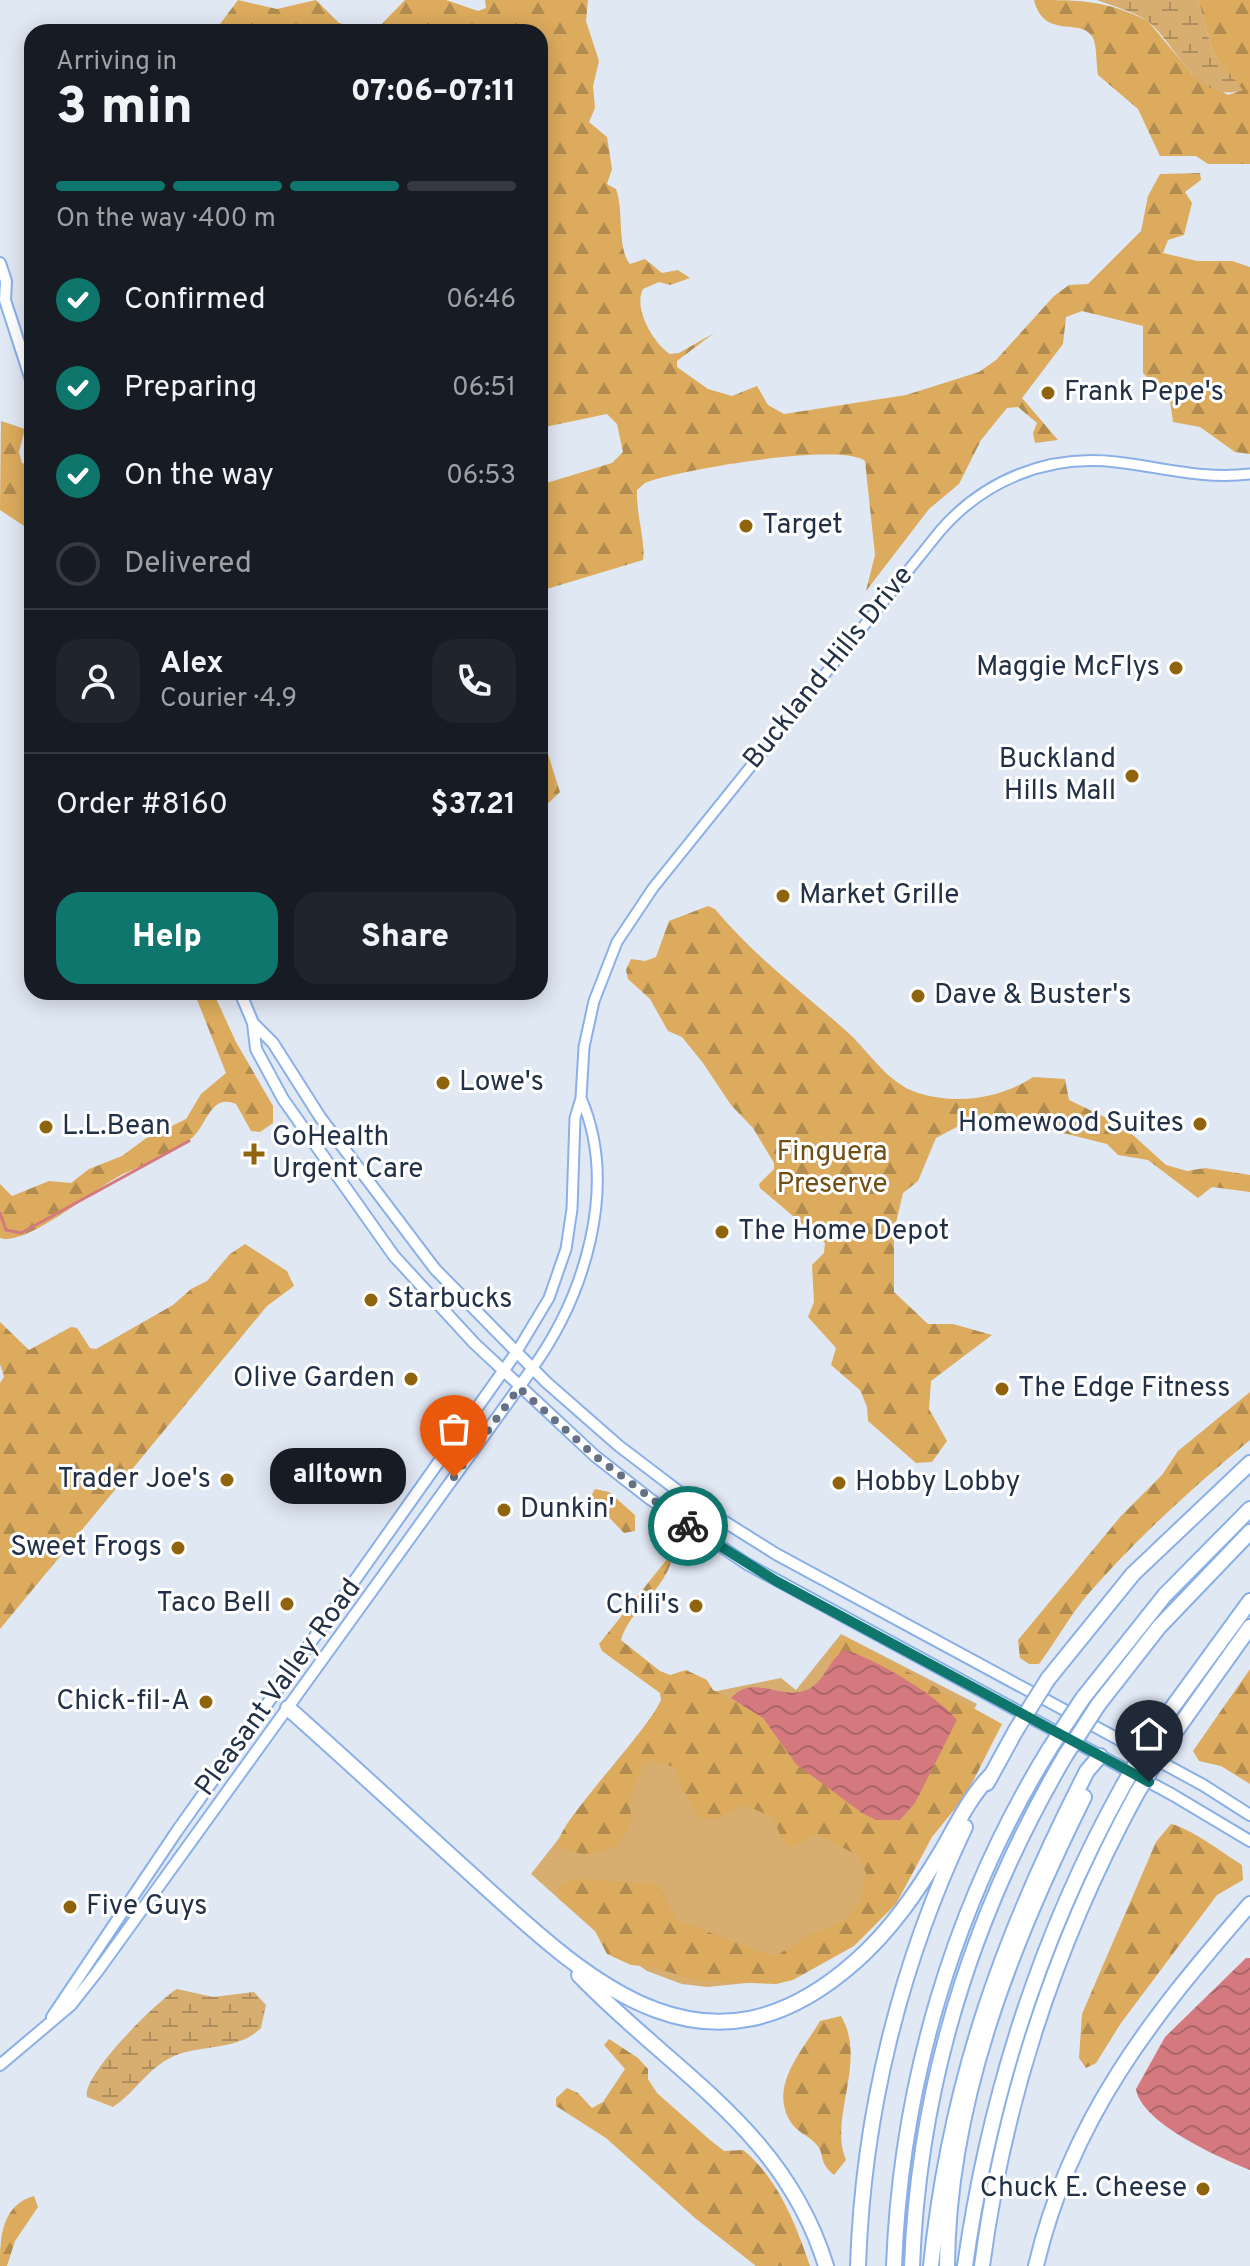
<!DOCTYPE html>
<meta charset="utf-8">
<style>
body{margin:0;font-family:Overpass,sans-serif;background:#20242c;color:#f1f3f6;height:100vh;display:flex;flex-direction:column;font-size:30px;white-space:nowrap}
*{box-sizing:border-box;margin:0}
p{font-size:26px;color:#9ea1a6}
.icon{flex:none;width:44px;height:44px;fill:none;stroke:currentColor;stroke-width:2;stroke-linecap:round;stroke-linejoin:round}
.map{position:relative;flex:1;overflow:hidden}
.side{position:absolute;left:24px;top:24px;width:524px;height:976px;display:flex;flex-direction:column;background:#171b24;border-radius:24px;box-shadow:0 4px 20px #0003}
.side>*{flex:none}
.pin{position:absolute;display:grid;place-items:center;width:68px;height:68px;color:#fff;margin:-82px -34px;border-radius:50% 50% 50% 0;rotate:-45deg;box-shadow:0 0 8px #0007}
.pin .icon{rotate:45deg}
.courier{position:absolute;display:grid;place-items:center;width:80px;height:80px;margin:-40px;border:6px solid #0f766e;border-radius:50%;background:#fff;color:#222;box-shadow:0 2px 10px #0007}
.bubble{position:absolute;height:56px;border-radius:24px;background:#171b24;box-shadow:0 4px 20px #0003;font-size:26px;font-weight:800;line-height:56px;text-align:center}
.head em{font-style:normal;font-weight:800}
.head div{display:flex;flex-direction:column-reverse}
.head{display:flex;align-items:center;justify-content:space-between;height:136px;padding:0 32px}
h1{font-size:52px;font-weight:800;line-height:60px}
.bar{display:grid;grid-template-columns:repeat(4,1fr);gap:12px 8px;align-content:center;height:96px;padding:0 32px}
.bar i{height:10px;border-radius:6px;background:#363941}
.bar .active{background:#0f766e}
.bar p{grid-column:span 4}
.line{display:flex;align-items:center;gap:20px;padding:0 32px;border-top:2px solid #363941}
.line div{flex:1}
.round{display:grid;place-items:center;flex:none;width:84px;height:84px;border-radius:24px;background:#20242c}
ol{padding:0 32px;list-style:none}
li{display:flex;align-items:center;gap:24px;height:88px}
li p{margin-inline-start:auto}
li .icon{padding:8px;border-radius:50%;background:#0f766e;color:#fff;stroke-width:4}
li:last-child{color:#9ea1a6}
li i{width:44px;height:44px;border:4px solid #363941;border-radius:50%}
.action{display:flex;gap:16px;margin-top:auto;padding:16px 32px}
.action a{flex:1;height:92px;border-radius:24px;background:#0f766e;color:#fff;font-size:32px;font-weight:800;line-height:92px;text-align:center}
.action a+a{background:#20242c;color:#f1f3f6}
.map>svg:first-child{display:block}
.green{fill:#d7ae70}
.forest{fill:url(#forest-firs)}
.wetland{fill:url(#wetland-marsh)}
.water{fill:url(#water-waves)}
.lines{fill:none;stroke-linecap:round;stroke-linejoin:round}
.stream{stroke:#d47a7e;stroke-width:3}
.tertiary-casing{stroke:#8ab0e7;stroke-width:13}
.secondary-casing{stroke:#8ab0e7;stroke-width:14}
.motorway-casing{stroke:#8ab0e7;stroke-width:18}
.tertiary{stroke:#fff;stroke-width:9}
.secondary{stroke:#fff;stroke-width:10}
.motorway{stroke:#fff;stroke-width:14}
.motorway-bridge-casing{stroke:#8ab0e7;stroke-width:18;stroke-linecap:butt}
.motorway-bridge{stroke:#fff;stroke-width:14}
.done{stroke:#647184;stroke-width:8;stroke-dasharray:0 14.4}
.route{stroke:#0f766e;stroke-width:10}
.poi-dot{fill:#90640c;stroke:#fff;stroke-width:3}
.labels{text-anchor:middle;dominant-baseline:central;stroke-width:6;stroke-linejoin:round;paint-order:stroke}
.poi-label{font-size:28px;fill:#223147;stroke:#fff;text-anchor:start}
.street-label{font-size:28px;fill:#223147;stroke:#fff}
.park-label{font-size:28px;fill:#704f14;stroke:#fff}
</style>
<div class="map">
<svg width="1250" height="2266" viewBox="0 0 1250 2266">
<defs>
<pattern id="forest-firs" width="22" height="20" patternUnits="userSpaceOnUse" patternTransform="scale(2)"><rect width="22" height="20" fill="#dcab5d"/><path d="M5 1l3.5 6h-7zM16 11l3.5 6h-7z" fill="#b28c4f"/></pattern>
<pattern id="wetland-marsh" width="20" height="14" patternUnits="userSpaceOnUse" patternTransform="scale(2)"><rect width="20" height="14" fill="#d7ae70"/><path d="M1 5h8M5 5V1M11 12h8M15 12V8" fill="none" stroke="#ae8e5e"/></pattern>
<pattern id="water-waves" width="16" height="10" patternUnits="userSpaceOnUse" patternTransform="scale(2)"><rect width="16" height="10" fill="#d47a7e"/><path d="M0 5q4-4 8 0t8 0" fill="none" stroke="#ac6569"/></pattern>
</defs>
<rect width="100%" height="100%" fill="#e0e8f4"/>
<path class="green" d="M841,1634L977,1704L857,1913L757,1982L707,1987L682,1984L647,1971L616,1950L531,1874L681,1682L697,1695L781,1678L796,1690Z"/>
<path class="forest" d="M238,0L277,9L316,0L339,23L374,32L405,0H446L478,11L486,8L485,0H588L586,21L599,61L593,86L595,108L589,122L607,137L612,169L607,184L616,189C624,211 617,249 630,264L645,259L662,273L678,270L690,278L670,285L659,282L643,289C633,308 653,343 670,354L679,353L714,333L677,361V367L708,389L732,396L757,386L768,405L784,414L906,395L979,372L996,360L1054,296L1069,285L1088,284L1141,231L1148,196L1160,174L1200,173L1201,180L1185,192L1192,203L1184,235L1168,240L1163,253L1197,261H1232L1250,267V454L1235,452L1200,427L1173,422L1170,401L1143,373V326L1082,311L1066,317L1063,344L1022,398L1058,440L1035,443L1033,433L1037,423L1018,407L1007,408L981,440L959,484L929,509L866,591L875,555L865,461C841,442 676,470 645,483L637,490C636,513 646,545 643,560L540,591V485L612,463L623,452L617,424L607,414L540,428V32H214Z
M1034,0C1081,0 1105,0 1148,21L1192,74L1228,95L1242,90L1213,53L1198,0H1250V164H1208L1196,156H1160L1138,109L1098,75C1096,65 1097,46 1093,38C1082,16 1044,41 1034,0Z
M1,421L25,429L19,452L22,463L32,466V539L24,526L0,510Z
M540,729L560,792L540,811Z
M708,906L715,909C753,955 800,990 844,1029C868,1049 886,1083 918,1093C957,1105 1000,1099 1033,1077L1065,1079L1069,1100L1123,1126L1166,1165L1187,1171L1205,1168L1250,1175V1192L1212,1187L1198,1198L1148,1160L1118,1155L1107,1144L983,1113L936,1138L918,1181L903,1193L894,1231V1292L928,1324H953L992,1335L931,1381L929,1409L947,1441L932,1462L916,1463L868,1421L867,1407L860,1390L831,1365L836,1348L808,1317L814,1302L812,1265L824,1253L825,1243L760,1188L759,1184L774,1169V1163L753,1128L731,1105L703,1063L682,1037L668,1031L650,999L628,979L626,970L631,959L645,961L656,957L669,921Z
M194,992H213L236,1042L273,1106V1123L260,1132L251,1131L236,1104C211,1093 207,1124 193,1137C174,1154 145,1164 123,1174C96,1187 27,1247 0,1238V1184L12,1196L49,1181L71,1183L89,1169L122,1156L145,1139L186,1119L201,1094L226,1073Z
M245,1244L287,1271L294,1286L267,1306L0,1629V1383L4,1377L0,1364V1322L29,1350L71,1327L77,1328L90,1348L96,1349L173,1305L191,1289L207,1281L230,1254Z
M1250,1392V1440C1192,1488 1138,1537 1089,1593C1070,1615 1056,1641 1039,1664H1029L1020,1658L1018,1640L1121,1516L1162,1475L1178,1451Z
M595,1489L609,1492L635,1515V1531L624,1533L594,1502L591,1496Z
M668,1558H672C666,1589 629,1610 621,1640L660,1671L670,1675L686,1670L707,1680L713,1690L760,1715L796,1764L872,1819L900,1820L909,1813L957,1721C947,1701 870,1658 847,1651L838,1654L831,1662L830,1651L844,1636L1002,1724L966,1795L932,1837L896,1904L854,1946L793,1980L776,1984L698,1981L653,1967L631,1965L607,1954L593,1927L558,1898L557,1889L565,1882L581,1879L658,1884C666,1890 668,1909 677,1920L769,1955L779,1954L809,1935L847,1919L861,1899L866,1873L857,1855L817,1834L791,1848L782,1840L773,1817L744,1805L715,1819H701L682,1790L675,1767L652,1761L644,1765L629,1799L632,1823L616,1847C589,1854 582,1859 558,1844C558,1822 646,1734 661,1700L660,1693L602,1651L599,1644Z
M1250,1669V1784L1221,1766L1199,1761L1193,1751Z
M1171,1824C1188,1827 1225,1854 1242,1865L1243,1880L1217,1895L1121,2023L1096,2063L1086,2068L1079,2058L1082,2014L1156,1842Z
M841,2016C868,2061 828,2119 846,2160L834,2175C817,2161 826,2155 816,2144C809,2136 799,2133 792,2124C767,2087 802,2052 820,2021Z
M609,2039L638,2058L648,2069V2079L657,2093L710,2140L724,2151L743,2150C778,2178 796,2225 810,2266H756L695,2218L606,2138L556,2106V2098L567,2088L578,2093L592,2108L603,2102L625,2069L604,2045Z
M34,2196L38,2207L15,2241L7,2266H0C0,2236 2,2205 34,2196Z"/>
<path class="wetland" d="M1097,0H1198L1213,53L1243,90C1197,105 1178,47 1149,22C1136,12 1112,6 1097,0Z
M177,1989L213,1997L254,1992L266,2005L261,2028C238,2051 202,2044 174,2056C147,2068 136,2092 113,2107L87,2097C81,2076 158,2000 177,1989Z"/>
<path class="water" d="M844,1650C871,1656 940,1697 957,1720L915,1803L900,1820H876L862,1813L796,1764L763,1718L731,1698C752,1674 779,1699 804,1691C825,1684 827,1661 844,1650Z
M1246,1958H1250V2170C1220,2158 1141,2123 1136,2089L1165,2037Z"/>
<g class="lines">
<path class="stream" d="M0,1213L6,1230L21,1233L189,1141"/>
<g class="tertiary-casing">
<path id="tertiary" d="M516,1353L549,1298L566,1249L572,1209L575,1118L581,1098L584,1047L594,1001L617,942L653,888L940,531C984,480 1048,454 1116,462C1162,467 1203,480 1250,474
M532,1369C585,1295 619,1186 581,1098"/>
</g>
<g class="secondary-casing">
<path id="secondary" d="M0,263L6,281L5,300L32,383
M240,992L253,1023L256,1049L283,1099L394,1256L474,1343L595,1456L650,1499L747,1564L1173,1795L1250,1841
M253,1023L273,1043L320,1117L435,1269L546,1382L619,1446L690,1500L776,1554L1203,1785L1250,1815
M52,2017L177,1831L516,1353
M0,2065L71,2005L97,1972L532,1369"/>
</g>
<g class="motorway-casing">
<path id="motorway" d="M1048,1679L1133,1574L1250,1463
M1083,1698L1165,1595L1250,1509
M1098,1705L1159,1627L1250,1532
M288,1708C350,1763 410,1819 472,1875C588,1981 705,2095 856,1961C891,1930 917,1892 941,1852C956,1826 969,1798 990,1776
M1153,1734L1250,1601
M1168,1742L1250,1627
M987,1783L1016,1730
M579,1975C671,2071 784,2129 826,2266
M858,2266C863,2114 900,1964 965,1827
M894,2266C901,2083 954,1904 1050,1748
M912,2266C919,2083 973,1913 1065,1756
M931,2266C950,2081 1003,1935 1087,1771L1100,1756
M947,2266C948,2101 1012,1942 1084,1797
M965,2266C989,2096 1040,1936 1123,1786
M982,2266C1004,2100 1057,1940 1137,1793
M1036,2266C1070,2119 1153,2015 1250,1904"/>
</g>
<use href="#tertiary" class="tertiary"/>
<use href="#secondary" class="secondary"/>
<use href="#motorway" class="motorway"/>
<g class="motorway-bridge-casing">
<path id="motorway-bridge" d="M1016,1730L1048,1679
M1050,1748L1083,1698
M1065,1756L1098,1705
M1123,1786L1153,1734
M1137,1793L1168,1742"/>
</g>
<use href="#motorway-bridge" class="motorway-bridge"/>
</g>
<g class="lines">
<path class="done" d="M454,1477L519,1388L595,1456L688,1526"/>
<path class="route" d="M688,1526L776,1581L1149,1782"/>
</g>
<g class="poi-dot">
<circle cx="1048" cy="393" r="8"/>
<circle cx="746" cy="526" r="8"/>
<circle cx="1176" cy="668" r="8"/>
<circle cx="1132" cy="776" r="8"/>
<circle cx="783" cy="896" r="8"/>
<circle cx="918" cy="996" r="8"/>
<circle cx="443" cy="1083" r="8"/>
<circle cx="1200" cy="1124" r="8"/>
<circle cx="46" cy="1127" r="8"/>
<path d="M250 1142h8v8h8v8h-8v8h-8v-8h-8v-8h8z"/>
<circle cx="722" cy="1232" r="8"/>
<circle cx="371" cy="1300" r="8"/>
<circle cx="411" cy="1379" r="8"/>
<circle cx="1002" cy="1389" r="8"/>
<circle cx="227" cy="1480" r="8"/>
<circle cx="839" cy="1483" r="8"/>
<circle cx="504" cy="1510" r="8"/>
<circle cx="178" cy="1548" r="8"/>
<circle cx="287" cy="1604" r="8"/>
<circle cx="696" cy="1606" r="8"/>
<circle cx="206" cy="1702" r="8"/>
<circle cx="70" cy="1907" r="8"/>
<circle cx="1203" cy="2189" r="8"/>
</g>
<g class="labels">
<g class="poi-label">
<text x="1064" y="393">Frank Pepe's</text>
<text x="762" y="526">Target</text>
<text x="1160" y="668" text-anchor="end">Maggie McFlys</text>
<text x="1116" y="760" text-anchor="end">Buckland<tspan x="1116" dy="32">Hills Mall</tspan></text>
<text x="799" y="896">Market Grille</text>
<text x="934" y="996">Dave &amp; Buster's</text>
<text x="459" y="1083">Lowe's</text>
<text x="1184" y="1124" text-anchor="end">Homewood Suites</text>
<text x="62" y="1127">L.L.Bean</text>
<text x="272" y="1138">GoHealth<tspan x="272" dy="32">Urgent Care</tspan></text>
<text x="738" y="1232">The Home Depot</text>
<text x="387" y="1300">Starbucks</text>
<text x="395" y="1379" text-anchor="end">Olive Garden</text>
<text x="1018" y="1389">The Edge Fitness</text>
<text x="211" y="1480" text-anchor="end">Trader Joe's</text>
<text x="855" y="1483">Hobby Lobby</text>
<text x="520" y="1510">Dunkin'</text>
<text x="162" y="1548" text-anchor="end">Sweet Frogs</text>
<text x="271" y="1604" text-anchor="end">Taco Bell</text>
<text x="680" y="1606" text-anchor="end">Chili's</text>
<text x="190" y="1702" text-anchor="end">Chick-fil-A</text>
<text x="86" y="1907">Five Guys</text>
<text x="1187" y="2189" text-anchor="end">Chuck E. Cheese</text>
</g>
<g class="street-label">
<text transform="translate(829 668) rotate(-51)">Buckland Hills Drive</text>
<text transform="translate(279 1688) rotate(-54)">Pleasant Valley Road</text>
</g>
<g class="park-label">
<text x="832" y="1153">Finguera<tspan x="832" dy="32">Preserve</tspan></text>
</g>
</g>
</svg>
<div class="pin" style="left:454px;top:1477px;background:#ea580c"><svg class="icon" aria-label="bag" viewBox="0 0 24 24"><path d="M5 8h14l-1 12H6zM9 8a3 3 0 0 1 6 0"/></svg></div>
<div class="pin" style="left:1149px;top:1782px;background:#1f2937"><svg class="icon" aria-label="home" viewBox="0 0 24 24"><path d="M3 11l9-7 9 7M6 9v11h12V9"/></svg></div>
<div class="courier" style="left:688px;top:1526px"><svg class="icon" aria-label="bike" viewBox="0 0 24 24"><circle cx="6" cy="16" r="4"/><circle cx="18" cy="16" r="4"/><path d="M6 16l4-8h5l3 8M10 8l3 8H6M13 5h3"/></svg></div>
<div class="bubble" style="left:270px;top:1448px;width:136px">alltown</div>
<section class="side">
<div class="head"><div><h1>3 min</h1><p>Arriving in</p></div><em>07:06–07:11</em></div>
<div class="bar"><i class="active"></i><i class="active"></i><i class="active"></i><i></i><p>On the way · 400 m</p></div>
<ol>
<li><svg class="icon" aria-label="check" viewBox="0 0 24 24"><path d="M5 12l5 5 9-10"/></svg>Confirmed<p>06:46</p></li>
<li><svg class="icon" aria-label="check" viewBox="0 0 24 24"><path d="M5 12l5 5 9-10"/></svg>Preparing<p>06:51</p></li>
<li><svg class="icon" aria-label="check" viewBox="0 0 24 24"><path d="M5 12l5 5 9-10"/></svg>On the way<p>06:53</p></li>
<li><i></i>Delivered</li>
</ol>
<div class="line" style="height:144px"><a class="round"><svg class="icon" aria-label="person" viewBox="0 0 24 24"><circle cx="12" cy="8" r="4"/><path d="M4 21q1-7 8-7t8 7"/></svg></a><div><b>Alex</b><p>Courier · 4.9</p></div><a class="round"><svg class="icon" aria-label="phone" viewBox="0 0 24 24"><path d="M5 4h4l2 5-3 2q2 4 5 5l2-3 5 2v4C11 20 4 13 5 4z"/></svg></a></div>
<div class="line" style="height:104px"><div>Order #8160</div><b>$37.21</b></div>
<div class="action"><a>Help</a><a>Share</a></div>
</section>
</div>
